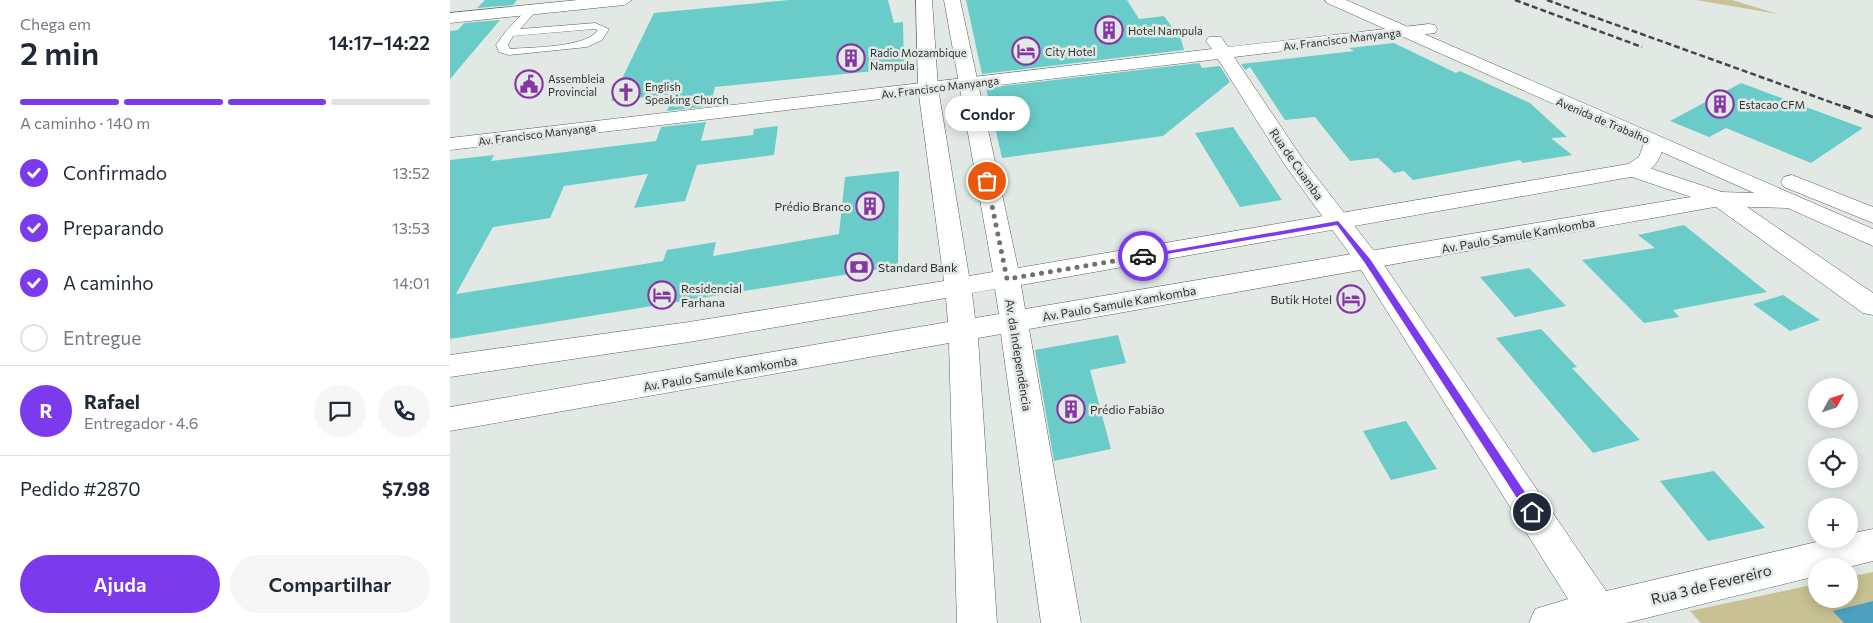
<!DOCTYPE html>
<html lang="pt">
<meta charset="utf-8">
<style>
body{margin:0;font-family:Commissioner,sans-serif;background:#f6f6f7;color:#1f2937;height:100vh;display:flex;flex-direction:column;font-size:19px;white-space:nowrap}
*{box-sizing:border-box;margin:0}
p{font-size:16px;color:#747a83}
.icon{flex:none;width:28px;height:28px;fill:none;stroke:currentColor;stroke-width:2;stroke-linecap:round;stroke-linejoin:round}
.map{position:relative;flex:1;overflow:hidden}
.drawer{display:flex;flex-direction:column;background:#fff;width:450px}
.drawer>*{flex:none}
.needle{width:32px;rotate:50deg}
.tools{position:absolute;left:1358px;top:378px;display:grid;gap:10px}
.tools a{display:grid;place-items:center;width:50px;height:50px;border-radius:50%;background:#fff;box-shadow:0 2px 12px #0003;font-size:25px}
.pin{position:absolute;display:grid;place-items:center;width:42px;height:42px;color:#fff;margin:-21px;border:2px solid #fff;border-radius:50%;box-shadow:0 1px 5px #0007}
.courier{position:absolute;display:grid;place-items:center;width:50px;height:50px;margin:-25px;border:4px solid #7c3aed;border-radius:50%;background:#fff;color:#222;box-shadow:0 1px 6px #0007}
.bubble{position:absolute;height:35px;border-radius:18px;background:#fff;box-shadow:0 2px 12px #0003;font-size:16px;font-weight:600;line-height:35px;text-align:center}
.overview em{font-style:normal;font-weight:600}
.overview div{display:flex;flex-direction:column-reverse}
.overview{display:flex;align-items:center;justify-content:space-between;height:85px;padding:0 20px}
h1{font-size:32px;font-weight:600;line-height:38px}
.bar{display:grid;grid-template-columns:repeat(4,1fr);gap:8px 5px;align-content:center;height:60px;padding:0 20px}
.bar i{height:6px;border-radius:4px;background:#e0e1e3}
.bar .active{background:#7c3aed}
.bar p{grid-column:span 4}
.line{display:flex;align-items:center;gap:12px;padding:0 20px;border-top:1px solid #e0e1e3}
.line div{flex:1}
.round{display:grid;place-items:center;flex:none;width:52px;height:52px;border-radius:26px;background:#f6f6f7}
ol{padding:0 20px;list-style:none}
li{display:flex;align-items:center;gap:15px;height:55px}
li p{margin-inline-start:auto}
li .icon{padding:5px;border-radius:50%;background:#7c3aed;color:#fff;stroke-width:4}
li:last-child{color:#747a83}
li i{width:28px;height:28px;border:2px solid #e0e1e3;border-radius:50%}
.action{display:flex;gap:10px;margin-top:auto;padding:10px 20px}
.action a{flex:1;height:58px;border-radius:30px;background:#7c3aed;color:#fff;font-size:20px;font-weight:600;line-height:58px;text-align:center}
.action a+a{background:#f6f6f7;color:#1f2937}
main{display:flex;flex:1;min-height:0}
.map>svg:first-child{display:block}
.green{fill:#c8c193}
.water{fill:#4ca1bf}
.building{fill:#6accc9}
.lines{fill:none;stroke-linecap:round;stroke-linejoin:round}
.service-casing{stroke:#595f5c;stroke-width:1}
.minor-casing{stroke:#595f5c;stroke-width:1}
.secondary-casing{stroke:#595f5c;stroke-width:1}
.trunk-casing{stroke:#595f5c;stroke-width:1}
.service{fill:#fff;fill-rule:evenodd}
.minor{fill:#fff;fill-rule:evenodd}
.secondary{fill:#fff;fill-rule:evenodd}
.trunk{fill:#fff;fill-rule:evenodd}
.rail-far1{stroke:#444746;stroke-width:2.5;stroke-dasharray:6 3;stroke-linecap:butt}
.rail{stroke:#444746;stroke-width:3;stroke-dasharray:8 4;stroke-linecap:butt}
.route{fill:#7c3aed}
.done{stroke:#6e716f;stroke-width:5;stroke-dasharray:0 9}
.labels{text-anchor:middle;dominant-baseline:central;stroke-width:5;stroke-linejoin:round;paint-order:stroke}
.far-poi-label{font-size:11px;fill:#2f3130;stroke:#e2e9e5;text-anchor:start}
.far-street-label{font-size:11px;fill:#2f3130;stroke:#e2e9e5}
.street-label{font-size:12px;fill:#2f3130;stroke:#e2e9e5}
.poi-label{font-size:12px;fill:#2f3130;stroke:#e2e9e5;text-anchor:start}
.near-street-label{font-size:15px;fill:#2f3130;stroke:#e2e9e5}
</style>
<main>
<section class="drawer">
<div class="overview"><div><h1>2 min</h1><p>Chega em</p></div><em>14:17–14:22</em></div>
<div class="bar"><i class="active"></i><i class="active"></i><i class="active"></i><i></i><p>A caminho · 140 m</p></div>
<ol>
<li><svg class="icon" aria-label="check" viewBox="0 0 24 24"><path d="M5 12l5 5 9-10"/></svg>Confirmado<p>13:52</p></li>
<li><svg class="icon" aria-label="check" viewBox="0 0 24 24"><path d="M5 12l5 5 9-10"/></svg>Preparando<p>13:53</p></li>
<li><svg class="icon" aria-label="check" viewBox="0 0 24 24"><path d="M5 12l5 5 9-10"/></svg>A caminho<p>14:01</p></li>
<li><i></i>Entregue</li>
</ol>
<div class="line" style="height:90px"><b class="round" style="background:#7c3aed;color:#fff">R</b><div><b>Rafael</b><p>Entregador · 4.6</p></div><a class="round"><svg class="icon" aria-label="chat" viewBox="0 0 24 24"><path d="M4 5h16v11H9l-5 4z"/></svg></a><a class="round"><svg class="icon" aria-label="phone" viewBox="0 0 24 24"><path d="M5 4h4l2 5-3 2q2 4 5 5l2-3 5 2v4C11 20 4 13 5 4z"/></svg></a></div>
<div class="line" style="height:65px"><div>Pedido #2870</div><b>$7.98</b></div>
<div class="action"><a>Ajuda</a><a>Compartilhar</a></div>
</section>
<div class="map">
<svg width="1423" height="623" viewBox="0 0 1423 623">
<rect width="100%" height="100%" fill="#e2e9e5"/>
<path class="green" d="M1246,0H1282L1328,14Z
M1423,572V623H1251L1240,611L1366,584V599H1399V577Z"/>
<path class="water" d="M1423,601V623H1394L1383,611Z"/>
<path class="building" d="M35,0H67L63,5L27,8Z
M339,0H438L444,23L453,22L454,68L265,87L260,106L217,111L223,94L161,101L204,13Z
M516,0H677L689,19L714,16L731,39L734,50L532,74Z
M50,20L0,79V31L8,30L14,23Z
M944,43L1006,73L1010,71L1080,103L1117,137L1101,138L1122,155L1073,163L1070,160L963,180L954,171L944,173L928,158L900,161L865,117L835,120L800,67L795,70L791,64L904,51L899,48Z
M749,63L752,68L770,66L780,82L713,136L552,158L536,88Z
M1291,83L1413,128L1361,163L1276,128L1259,137L1220,121Z
M256,122L251,141L303,135L304,129L328,126L324,155L247,165L235,201L184,208L198,174L114,186L100,218L43,227L6,294L213,261L217,250L266,242L263,256L389,234L395,177L449,171L448,266L0,339V160L44,155L41,161L206,141L211,127Z
M783,127L832,200L790,207L745,133Z
M1234,225L1317,292L1223,310L1229,317L1194,323L1132,260L1205,248L1188,235Z
M1079,268L1084,273L1116,306L1065,317L1030,277Z
M1333,295L1370,320L1340,331L1303,304Z
M1091,329L1127,367L1122,368L1190,440L1143,453L1046,338Z
M668,335L676,363L640,370L661,449L604,461L585,350Z
M956,421L987,469L941,480L913,431Z
M1264,471L1315,528L1258,541L1210,481Z"/>
<g class="lines">
<g class="service-casing">
<path id="service" d="M82,7L87,10L70,29L145,23L159,29L152,40L137,47L59,55L49,52L46,45L56,31L78,8ZM144,29L148,30C136,48 81,47 60,49L58,45L63,36Z"/>
</g>
<g class="minor-casing">
<path id="minor" d="M128,0H182L174,5L0,23V13Z
M979,24L985,25L987,29L985,33L784,57L854,161L927,255L1156,591L1379,539H1399V534L1423,529V561L1399,567L1366,566V576L1176,623H1079L1085,609L1118,599L908,265L835,165L768,59L0,150V138L762,49L756,41L759,37H771L778,47Z
M1184,163L1278,194L1423,293V315L1413,313L1262,204L1176,175L1173,170L1176,165Z"/>
</g>
<g class="secondary-casing">
<path id="secondary" d="M466,0H482L488,88L519,276L543,272L494,0H510L568,268L1178,164L1189,157L1196,137L1203,135L1210,137L1214,141C1212,157 1206,167 1192,175L571,285L575,309L1270,192L1338,194L1346,196L1350,201L1346,206L1338,208L1270,206L579,329L631,623H591L551,334L528,338L547,623H507L499,343L0,431V407L498,322L496,298L239,342L0,377V355L239,322L494,281L468,88ZM545,289L549,314L525,318L522,293Z"/>
</g>
<g class="trunk-casing">
<path id="trunk" d="M875,0H896L1423,229V246L877,3Z
M1342,175L1423,207V223L1334,187L1331,182L1334,177Z"/>
</g>
<use href="#service" class="service"/>
<use href="#minor" class="minor"/>
<use href="#secondary" class="secondary"/>
<use href="#trunk" class="trunk"/>
<path class="rail-far1" d="M1065,0L1192,47
M1097,0L1397,108"/>
<path class="rail" d="M1393,106L1423,117"/>
</g>
<path class="route" d="M888,221L920,259L1086,509V515H1078L915,263L887,225L693,258L689,256Z"/>
<g class="lines">
<path class="done" d="M537,181L557,279L693,256"/>
</g>
<defs>
<g id="building-ring" transform="scale(1.4375)"><circle r="9.5" fill="#e2e9e5" stroke="#8835a4" stroke-width="1.5"/><path d="M-4-6H4V6H1V3H-1V6H-4ZM-2.5-4.3h1.7v1.8h-1.7ZM.8-4.3h1.7v1.8H.8ZM-2.5-1h1.7V.8h-1.7ZM.8-1h1.7V.8H.8Z" fill="#8835a4"/></g>
<g id="hotel-ring" transform="scale(1.4375)"><circle r="9.5" fill="#e2e9e5" stroke="#8835a4" stroke-width="1.5"/><path d="M-6-4.5h1.5V1H6V5H4.5V3h-9V5H-6ZM-4 0a1.8 1.8 0 1 1 3.6 0ZM.5 0V-2.5h3Q6-2.5 6 0Z" fill="#8835a4"/></g>
<g id="civic-ring" transform="scale(1.4375)"><circle r="9.5" fill="#e2e9e5" stroke="#8835a4" stroke-width="1.5"/><path d="M-.6-6.5H3V-4.5H.6V-3L4-1V1h2V6H-6V1h2V-1L-.6-3ZM-1.2 2.5V6h2.4V2.5Z" fill="#8835a4"/></g>
<g id="church-ring" transform="scale(1.4375)"><circle r="9.5" fill="#e2e9e5" stroke="#8835a4" stroke-width="1.5"/><path d="M-1.2-6h2.4v3.5h3.3v2.4h-3.3V6h-2.4V-.1h-3.3v-2.4h3.3Z" fill="#8835a4"/></g>
<g id="bank-ring" transform="scale(1.4375)"><circle r="9.5" fill="#e2e9e5" stroke="#8835a4" stroke-width="1.5"/><path d="M-6-4H6V4H-6ZM0-2.3a2.3 2.3 0 1 0 0 4.6a2.3 2.3 0 1 0 0-4.6Z" fill="#8835a4"/></g>
</defs>
<g fill-rule="evenodd">
<use href="#building-ring" x="659" y="30"/>
<use href="#hotel-ring" x="576" y="51"/>
<use href="#building-ring" x="401" y="58"/>
<use href="#civic-ring" x="79" y="84"/>
<use href="#church-ring" x="176" y="92"/>
<use href="#building-ring" x="1270" y="104"/>
<use href="#building-ring" x="420" y="206"/>
<use href="#bank-ring" x="409" y="267"/>
<use href="#hotel-ring" x="212" y="295"/>
<use href="#hotel-ring" x="901" y="299"/>
<use href="#building-ring" x="621" y="409"/>
</g>
<g class="labels">
<g class="far-poi-label">
<text x="678" y="30">Hotel Nampula</text>
<text x="595" y="51">City Hotel</text>
<text x="420" y="52">Radio Mozambique<tspan x="420" dy="13">Nampula</tspan></text>
<text x="98" y="78">Assembleia<tspan x="98" dy="13">Provincial</tspan></text>
<text x="195" y="86">English<tspan x="195" dy="13">Speaking Church</tspan></text>
<text x="1289" y="104">Estacao CFM</text>
</g>
<g class="far-street-label">
<text transform="translate(892 39) rotate(-7)">Av. Francisco Manyanga</text>
<text transform="translate(490 87) rotate(-7)">Av. Francisco Manyanga</text>
<text transform="translate(1153 120) rotate(23)">Avenida de Trabalho</text>
<text transform="translate(87 134) rotate(-7)">Av. Francisco Manyanga</text>
</g>
<g class="street-label">
<text transform="translate(847 164) rotate(55)">Rua de Cuamba</text>
<text transform="translate(1068 235) rotate(-10)">Av. Paulo Samule Kamkomba</text>
<text transform="translate(669 303) rotate(-10)">Av. Paulo Samule Kamkomba</text>
<text transform="translate(569 355) rotate(81)">Av. da Independência</text>
<text transform="translate(270 373) rotate(-10)">Av. Paulo Samule Kamkomba</text>
</g>
<g class="poi-label">
<text x="401" y="206" text-anchor="end">Prédio Branco</text>
<text x="428" y="267">Standard Bank</text>
<text x="231" y="288">Residencial<tspan x="231" dy="14">Farhana</tspan></text>
<text x="882" y="299" text-anchor="end">Butik Hotel</text>
<text x="640" y="409">Prédio Fabião</text>
</g>
<g class="near-street-label">
<text transform="translate(1261 584) rotate(-14)">Rua 3 de Fevereiro</text>
</g>
</g>
</svg>
<div class="tools">
<a><svg class="needle" viewBox="-14 -14 28 28"><path d="M0-13l5 13h-10z" fill="#e53935"/><path d="M0 13l5-13h-10z" fill="#747a83"/></svg></a>
<a><svg class="icon" aria-label="locate" viewBox="0 0 24 24"><circle cx="12" cy="12" r="6"/><path d="M12 2v4M12 18v4M2 12h4M18 12h4"/></svg></a>
<a>+</a>
<a>−</a>
</div>
<div class="pin" style="left:537px;top:181px;background:#ea580c"><svg class="icon" aria-label="bag" viewBox="0 0 24 24"><path d="M5 8h14l-1 12H6zM9 8a3 3 0 0 1 6 0"/></svg></div>
<div class="pin" style="left:1082px;top:512px;background:#1f2937"><svg class="icon" aria-label="home" viewBox="0 0 24 24"><path d="M3 11l9-7 9 7M6 9v11h12V9"/></svg></div>
<div class="courier" style="left:693px;top:256px"><svg class="icon" aria-label="car" viewBox="0 0 24 24"><path d="M5 17H2v-5l4-1 3-4h7l3 4 3 1v5h-3M9 17h6M6 11h13"/><circle cx="7" cy="17" r="2"/><circle cx="17" cy="17" r="2"/></svg></div>
<div class="bubble" style="left:495px;top:96px;width:85px">Condor</div>
</div>
</main>
